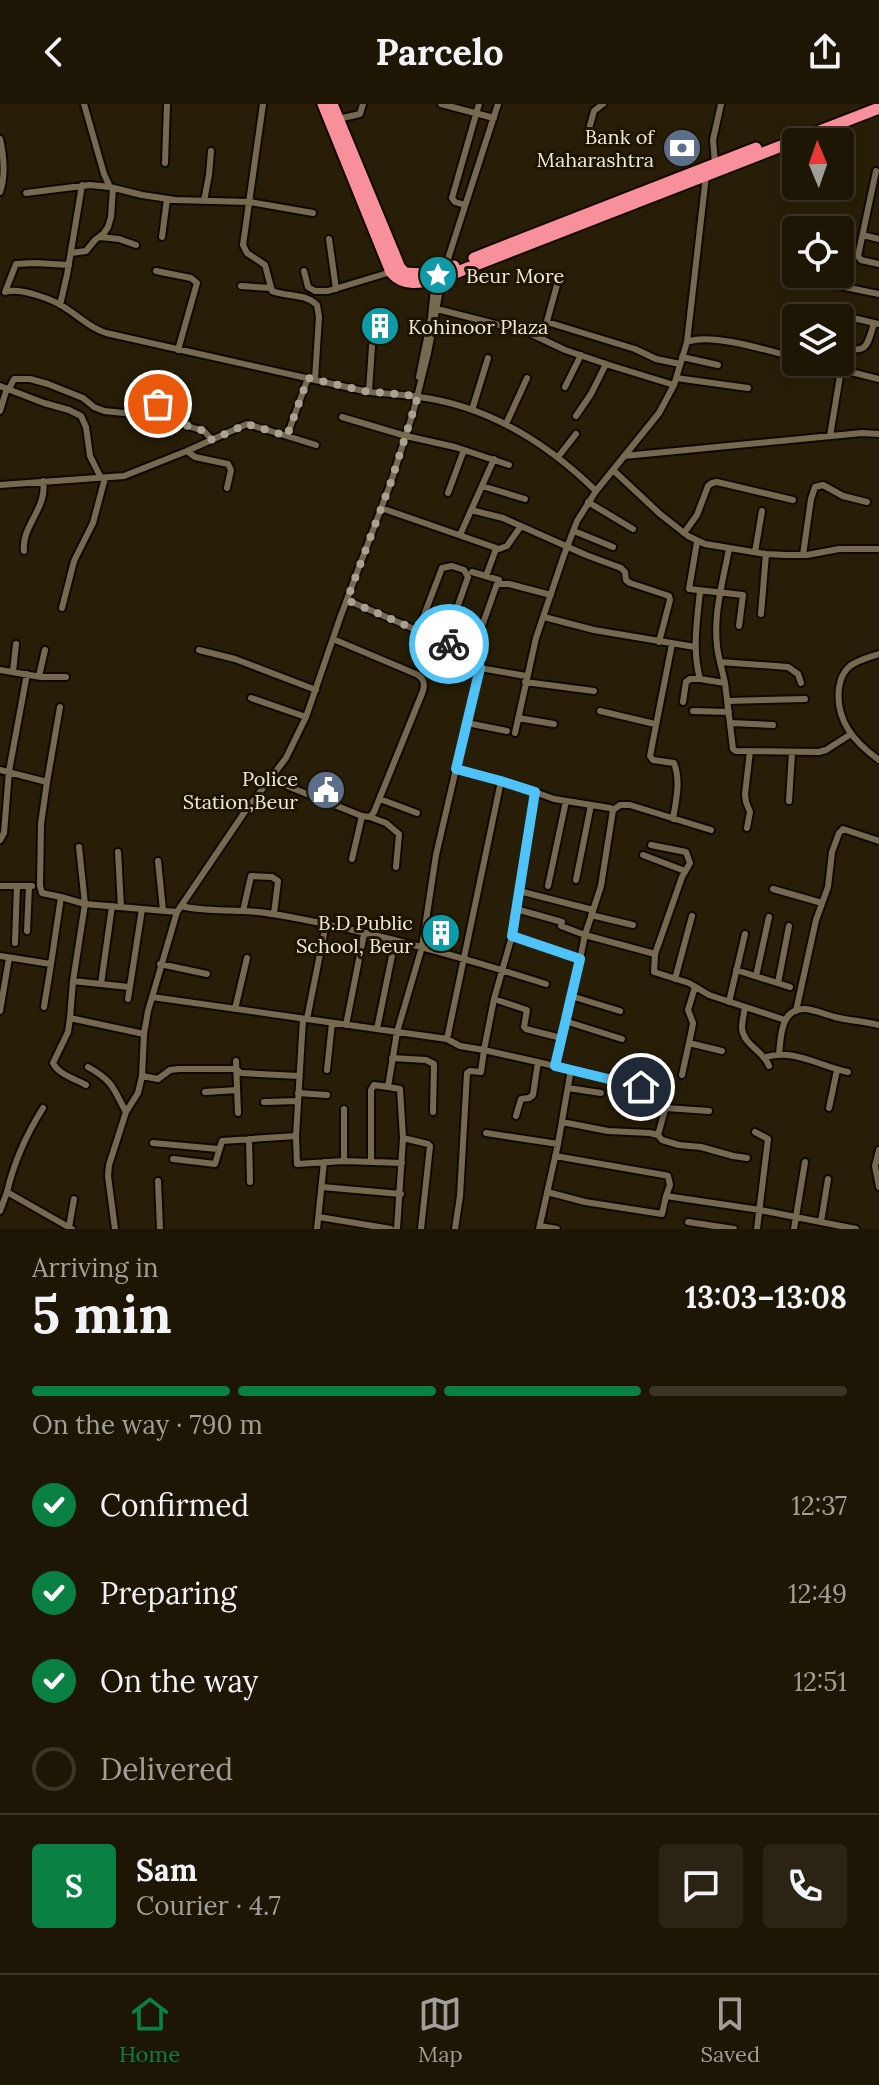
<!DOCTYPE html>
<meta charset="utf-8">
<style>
body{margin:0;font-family:Lora,serif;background:#2b2313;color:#f1f3f6;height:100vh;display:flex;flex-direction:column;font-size:30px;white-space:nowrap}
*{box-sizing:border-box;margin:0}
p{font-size:26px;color:#a19f9a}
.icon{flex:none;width:44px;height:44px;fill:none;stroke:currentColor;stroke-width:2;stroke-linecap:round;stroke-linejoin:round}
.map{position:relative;height:1125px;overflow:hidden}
.side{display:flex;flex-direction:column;background:#1e1605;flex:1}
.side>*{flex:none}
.needle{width:52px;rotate:358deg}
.fabs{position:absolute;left:782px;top:24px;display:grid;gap:16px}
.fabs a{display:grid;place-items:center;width:72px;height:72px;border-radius:8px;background:#1e1605;box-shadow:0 4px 12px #0003,0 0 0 2px #3c3527;font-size:40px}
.pin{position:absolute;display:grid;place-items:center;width:68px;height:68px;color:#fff;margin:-34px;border:4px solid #fff;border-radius:50%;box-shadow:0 2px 8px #0007}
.courier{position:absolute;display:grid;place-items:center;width:80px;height:80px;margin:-40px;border:6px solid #4fc3f7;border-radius:50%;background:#fff;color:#222;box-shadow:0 2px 10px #0007}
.headline em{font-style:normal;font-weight:700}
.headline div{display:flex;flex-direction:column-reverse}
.headline{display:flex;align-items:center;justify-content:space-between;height:136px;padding:0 32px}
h1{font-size:52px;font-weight:700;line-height:60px}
.bar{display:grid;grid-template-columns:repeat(4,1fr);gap:12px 8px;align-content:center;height:96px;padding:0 32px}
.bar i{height:10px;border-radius:6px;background:#3c3527}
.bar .selected{background:#0b8043}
.bar p{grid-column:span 4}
.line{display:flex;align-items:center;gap:20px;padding:0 32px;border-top:2px solid #3c3527}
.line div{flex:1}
.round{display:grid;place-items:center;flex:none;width:84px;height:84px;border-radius:8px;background:#2b2313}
ol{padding:0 32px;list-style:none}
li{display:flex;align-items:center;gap:24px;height:88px}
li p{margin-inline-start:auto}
li .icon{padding:8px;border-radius:50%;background:#0b8043;color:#fff;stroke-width:4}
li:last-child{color:#a19f9a}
li i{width:44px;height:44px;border:4px solid #3c3527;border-radius:50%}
header{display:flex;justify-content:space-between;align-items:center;height:104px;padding:0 32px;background:#1e1605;font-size:36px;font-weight:700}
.tabs{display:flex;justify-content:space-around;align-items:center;height:112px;border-top:2px solid #3c3527;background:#1e1605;font-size:22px;color:#a19f9a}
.tabs a{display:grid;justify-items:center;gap:4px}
.tabs .selected{color:#0b8043}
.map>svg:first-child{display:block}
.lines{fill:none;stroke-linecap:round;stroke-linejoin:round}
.street-casing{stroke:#100800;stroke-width:10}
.highway-casing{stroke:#100800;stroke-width:15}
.street{stroke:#756950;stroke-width:6}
.highway{stroke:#f8909c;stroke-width:11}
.done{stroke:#a9a291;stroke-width:8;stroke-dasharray:0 14.4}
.route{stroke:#4fc3f7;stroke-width:10}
.labels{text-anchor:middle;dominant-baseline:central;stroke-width:6;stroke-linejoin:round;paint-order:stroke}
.poi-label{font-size:20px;fill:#efe9db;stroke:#1e1501;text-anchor:end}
</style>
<header><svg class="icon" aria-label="back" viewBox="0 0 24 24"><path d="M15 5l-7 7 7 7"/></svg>Parcelo<svg class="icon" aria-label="share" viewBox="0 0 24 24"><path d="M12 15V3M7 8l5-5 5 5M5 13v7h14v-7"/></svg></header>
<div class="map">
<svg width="879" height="1125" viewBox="0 0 879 1125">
<rect width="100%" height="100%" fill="#281e07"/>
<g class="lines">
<g class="street-casing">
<path id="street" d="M84,0L104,70L110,83L142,91L175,96L250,98L313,109
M263,0L243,141L247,149L265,161L272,187C287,193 305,189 317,201L319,213L315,275
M441,0L494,14
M338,15L360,10L363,0
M589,25L594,7L603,0
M0,35C4,53 6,71 0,88
M165,59L167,0
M715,59L713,36L721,0
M876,67L858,152L861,156L879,160
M26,89L90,81L110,83
M204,97L209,71L211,47
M465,101L455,98L452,94L479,0
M863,131L879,135
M100,133L119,135L136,141
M162,133L167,95
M329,135L336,185
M71,149L86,147L95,136L104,129L108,123L111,113L113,84
M69,161L35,159L16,160L5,188C20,183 55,196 67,205C81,214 90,224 106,229L364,287C382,290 401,290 419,293C488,302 547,339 596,387
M445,164L498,0
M156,167L191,174L197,179L178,246
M304,167L308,183L315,187H328L391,168
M830,180L879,190
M241,182L270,184
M60,201L67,171L82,81
M437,205L527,228L565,246L609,261L674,281
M823,207L879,220
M547,218L635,245L656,255L680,260
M542,235L557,181
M687,238L706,72
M840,243C867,250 867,243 874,219
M682,253L718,261
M812,258L879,275
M419,273L431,214L435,174
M676,274L748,284
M0,282L44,299L69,306L81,312L86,323L90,352L100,372
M565,283L581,251
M9,285L14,275H30L48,280L83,294L94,303L104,307L134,310L153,301L158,300L184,308L186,313L185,321
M369,287L372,242
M472,306L488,254
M0,307L7,284
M576,312L591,290L606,260
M342,313L406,332L455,343L509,361
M161,314L204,327L212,336
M506,320L527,274
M287,332L316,341
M830,332L841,266
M187,347L195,353L228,360L231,366L227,384
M624,352L862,329L879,330
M558,353L576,330
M613,366L660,410L688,432L705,440L766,450L786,451H807L839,445H879
M0,381L124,372L187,347L247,320L287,332L308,274
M482,382L525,395
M448,389L464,346
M588,398L633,425
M381,404L499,445L507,442L521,422
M471,406L503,414L586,451L621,464L625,468L626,476L630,479L669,492L670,496L659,538
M574,427L613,443
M684,429L697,411L708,382L712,379L717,378L793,396
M460,431L494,355
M697,438L689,485L743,491L739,522
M729,445C722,482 710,520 720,558L788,563L798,570L801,579
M24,447C21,422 48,404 43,377
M755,448L762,407
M803,451L811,395L815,383L823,381L843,392L867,398
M472,468L499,476
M486,472L496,445
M700,487C697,517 692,546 700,575L725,579L733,645L736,647L819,648L826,646L851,630
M347,496L472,550L476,552L480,564
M62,504L74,457L93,419L105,374
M761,510L766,450
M544,513L594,526L695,543
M418,527L442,464L452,462L464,466L468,473L445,538
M672,540L650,652L653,656L674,659C681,677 676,696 673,715
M199,546L235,555L316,586
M472,550L497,480H509L551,491
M879,550C870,553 858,556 850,562C844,567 840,576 839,584C835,616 854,638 879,656
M720,558L725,579
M0,566L41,573H66
M13,568L16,540
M39,572L45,546
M525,578L594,587
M251,594L306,613
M727,597L805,595
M683,598L686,578L690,575H700
M600,607L655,620
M693,607L729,608
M518,614L554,620
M467,619L480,564L526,572
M730,619L773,621
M507,627L467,619L456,665L510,679L554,695L610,704L613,706L601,782L585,831L561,822
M515,629L536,534L564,451L577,417L596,387L659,309L674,281L687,238C710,228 770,247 796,254
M0,666L47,678L41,720L40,782L42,789L61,793
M273,673L287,682L362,712L370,713L374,708L423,587C425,579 424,574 416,570L333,535
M47,678L60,603
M380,695L417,709
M789,697L792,648
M613,706L620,701H630L711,726
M370,713L386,719L399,730L396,763
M747,724L750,708L746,698L745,690L750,647
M0,736L4,729L9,667L27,570
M651,741L686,748L690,759L682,773L655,850
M79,743L85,800L73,877L70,914L144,930
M118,748L121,803
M643,751L685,767
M352,755L362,712
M158,757L163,806
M576,776L591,701
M0,782H32
M548,782L566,697
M773,785L822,799
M519,787L593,806
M181,802C201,807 221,806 242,807C258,807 274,810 290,813C377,829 462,853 546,880
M516,805L562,818
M243,807L251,772L272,773L278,777L274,810
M591,811L633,821
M27,827L29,782
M512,832L535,688
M15,839L17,782
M0,852L51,860L61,793L85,800L177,808L244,709L286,654L306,613L340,514L391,378L413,309L428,249L442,175
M580,855L585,831L655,850L654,868L689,879L709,891L785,916
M160,860L207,870
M736,866L790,883
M756,872L769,813
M675,875L692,812
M73,877L129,883
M778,879L789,822
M101,880L112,802
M571,892L620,907
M152,893L447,935L460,942L484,946L481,968L470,967L467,969L460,1092L455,1125
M128,895L142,805
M494,895L527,906L524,923L526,925L561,934
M729,898L745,830
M44,903L51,860
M745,903C744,910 742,917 742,924C743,941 764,947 769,962
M235,905L247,854
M0,907L9,854
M796,907L816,816L828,783L832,748L839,729L843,725L879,737
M70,914L68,928L53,959C58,970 75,975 86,981
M303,915L296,1032L297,1060L344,1057L402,1059
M307,915L326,820
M565,917L622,935
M346,921L364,830
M377,925L395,837
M447,935L501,677
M689,939L722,947
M779,950C781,934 780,905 804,905C814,905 826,911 835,913C850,917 864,917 879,921
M766,953C793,944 822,963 848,968
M392,954L426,956L434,960L433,1008
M236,957L238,1009
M555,962L484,946L494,895L512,832L580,855L555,962L641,983L656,984
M88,963C113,977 113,984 126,1008
M327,966L332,919
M682,971L692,925L693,919L688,906L695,883
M142,972L158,975L170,966L179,965H236L241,969L299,972
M568,984L601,989
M205,988L237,986
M298,989L327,991
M264,998L298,997
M43,1004C26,1031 14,1058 7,1088L72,1125
M666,1004L709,1007
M829,1004L837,966
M344,1005V1057
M516,1012L521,995L529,994L533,991L538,958
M562,1018L608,1027L650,1029L658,1031L662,1036L679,1041L701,1043L733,1052L747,1054
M755,1028L768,1035L757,1125
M486,1029L558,1040
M658,1031L668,995
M403,1034L428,1040L430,1042L421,1125
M249,1035L250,1078
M153,1039L218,1045
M879,1046L875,1062L879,1083
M555,1052L664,1071L668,1072L670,1081L666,1092
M173,1055L215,1060L222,1037L296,1032
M371,1057V986L374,981L388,983
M158,1077L160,1125
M322,1083L401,1090
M547,1088L585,1098L662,1110L666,1092L760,1106L856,1125
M0,1107L7,1088
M319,1113L391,1125
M688,1118L734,1125
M821,1118L828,1075
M540,1122L557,1125
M69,1123L74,1095
M115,1125L108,1072L109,1061L126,1008L138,989L142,972L144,930L148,907L177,808
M317,1125L324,1058
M397,1125L403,1034L400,985L388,983L397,928L422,843L436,751L456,665
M539,1125L558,1040L571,965
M794,1125L805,1058"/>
</g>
<g class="highway-casing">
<path id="highway" d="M323,0L391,168C404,184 424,178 442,174L879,4
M332,0L400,164L405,169L423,170L454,162
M474,154L756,44"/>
</g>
<use href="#street" class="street"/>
<use href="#highway" class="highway"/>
</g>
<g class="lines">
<path class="done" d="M158,300L184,308L186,313L185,321L204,327L212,336L247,320L287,332L308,274L364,287L418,292L391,378L347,496L449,540"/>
<path class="route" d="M449,540L476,552L480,564L456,665L501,677L535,688L512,832L580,855L555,962L641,983"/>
</g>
<defs>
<g id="bank-disc" transform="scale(2)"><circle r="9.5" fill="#5c6f8a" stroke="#1e1501"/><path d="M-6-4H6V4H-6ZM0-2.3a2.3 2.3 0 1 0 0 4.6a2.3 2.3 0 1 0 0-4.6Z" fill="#fff"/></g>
<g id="sight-disc" transform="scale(2)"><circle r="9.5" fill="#0f9aa8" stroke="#1e1501"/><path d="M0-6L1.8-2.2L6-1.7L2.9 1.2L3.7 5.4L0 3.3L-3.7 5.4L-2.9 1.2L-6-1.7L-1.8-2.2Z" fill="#fff"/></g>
<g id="building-disc" transform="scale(2)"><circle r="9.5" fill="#0f9aa8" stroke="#1e1501"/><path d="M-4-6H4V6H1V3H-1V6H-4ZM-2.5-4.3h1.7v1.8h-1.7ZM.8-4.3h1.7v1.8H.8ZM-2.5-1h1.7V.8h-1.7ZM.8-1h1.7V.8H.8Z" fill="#fff"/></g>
<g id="civic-disc" transform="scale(2)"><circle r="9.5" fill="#5c6f8a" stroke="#1e1501"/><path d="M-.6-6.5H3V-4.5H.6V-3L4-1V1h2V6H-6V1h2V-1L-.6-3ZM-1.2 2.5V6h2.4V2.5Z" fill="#fff"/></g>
</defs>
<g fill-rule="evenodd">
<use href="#bank-disc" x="682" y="44"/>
<use href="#sight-disc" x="438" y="171"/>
<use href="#building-disc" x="380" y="222"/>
<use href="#civic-disc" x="326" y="686"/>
<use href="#building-disc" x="441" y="829"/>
</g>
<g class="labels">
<g class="poi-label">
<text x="654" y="32">Bank of<tspan x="654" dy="23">Maharashtra</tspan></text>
<text x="466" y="171" text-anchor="start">Beur More</text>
<text x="408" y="222" text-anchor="start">Kohinoor Plaza</text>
<text x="298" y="674">Police<tspan x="298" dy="23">Station,Beur</tspan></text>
<text x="413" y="818">B.D Public<tspan x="413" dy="23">School, Beur</tspan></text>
</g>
</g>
</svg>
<div class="fabs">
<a><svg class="needle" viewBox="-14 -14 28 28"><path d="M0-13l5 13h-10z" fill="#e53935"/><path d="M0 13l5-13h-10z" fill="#a19f9a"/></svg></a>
<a><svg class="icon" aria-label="locate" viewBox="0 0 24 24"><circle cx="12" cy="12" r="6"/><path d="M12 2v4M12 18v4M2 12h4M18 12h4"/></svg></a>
<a><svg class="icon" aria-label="layers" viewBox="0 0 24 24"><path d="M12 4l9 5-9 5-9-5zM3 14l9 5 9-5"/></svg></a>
</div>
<div class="pin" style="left:158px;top:300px;background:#ea580c"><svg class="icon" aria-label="bag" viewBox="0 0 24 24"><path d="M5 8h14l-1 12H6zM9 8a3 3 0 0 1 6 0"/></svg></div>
<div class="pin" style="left:641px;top:983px;background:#1f2937"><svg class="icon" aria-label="home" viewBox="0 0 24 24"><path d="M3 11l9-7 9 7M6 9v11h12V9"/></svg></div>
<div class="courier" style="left:449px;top:540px"><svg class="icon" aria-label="bike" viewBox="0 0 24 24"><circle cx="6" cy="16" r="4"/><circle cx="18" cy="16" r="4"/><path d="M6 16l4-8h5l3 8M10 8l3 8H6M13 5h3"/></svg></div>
</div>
<section class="side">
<div class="headline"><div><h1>5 min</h1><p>Arriving in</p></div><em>13:03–13:08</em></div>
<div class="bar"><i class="selected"></i><i class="selected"></i><i class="selected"></i><i></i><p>On the way · 790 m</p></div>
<ol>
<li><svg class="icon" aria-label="check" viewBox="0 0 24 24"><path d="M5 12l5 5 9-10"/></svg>Confirmed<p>12:37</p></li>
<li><svg class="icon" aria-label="check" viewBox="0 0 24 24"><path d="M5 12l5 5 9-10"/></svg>Preparing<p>12:49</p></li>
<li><svg class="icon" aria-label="check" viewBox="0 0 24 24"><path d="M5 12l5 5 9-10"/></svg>On the way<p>12:51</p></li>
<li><i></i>Delivered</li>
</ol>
<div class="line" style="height:144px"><b class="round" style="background:#0b8043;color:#fff">S</b><div><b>Sam</b><p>Courier · 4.7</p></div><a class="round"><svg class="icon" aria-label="chat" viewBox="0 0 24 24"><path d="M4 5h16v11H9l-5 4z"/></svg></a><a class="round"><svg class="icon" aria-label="phone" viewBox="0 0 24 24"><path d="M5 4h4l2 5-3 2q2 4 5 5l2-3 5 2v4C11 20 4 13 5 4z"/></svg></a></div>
</section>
<nav class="tabs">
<a class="selected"><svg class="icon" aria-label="home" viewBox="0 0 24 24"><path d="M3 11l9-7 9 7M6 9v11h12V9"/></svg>Home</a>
<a><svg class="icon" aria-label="map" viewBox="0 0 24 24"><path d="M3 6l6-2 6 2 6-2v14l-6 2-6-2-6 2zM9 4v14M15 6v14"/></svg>Map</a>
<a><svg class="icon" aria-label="saved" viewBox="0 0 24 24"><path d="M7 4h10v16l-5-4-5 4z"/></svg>Saved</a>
</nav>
